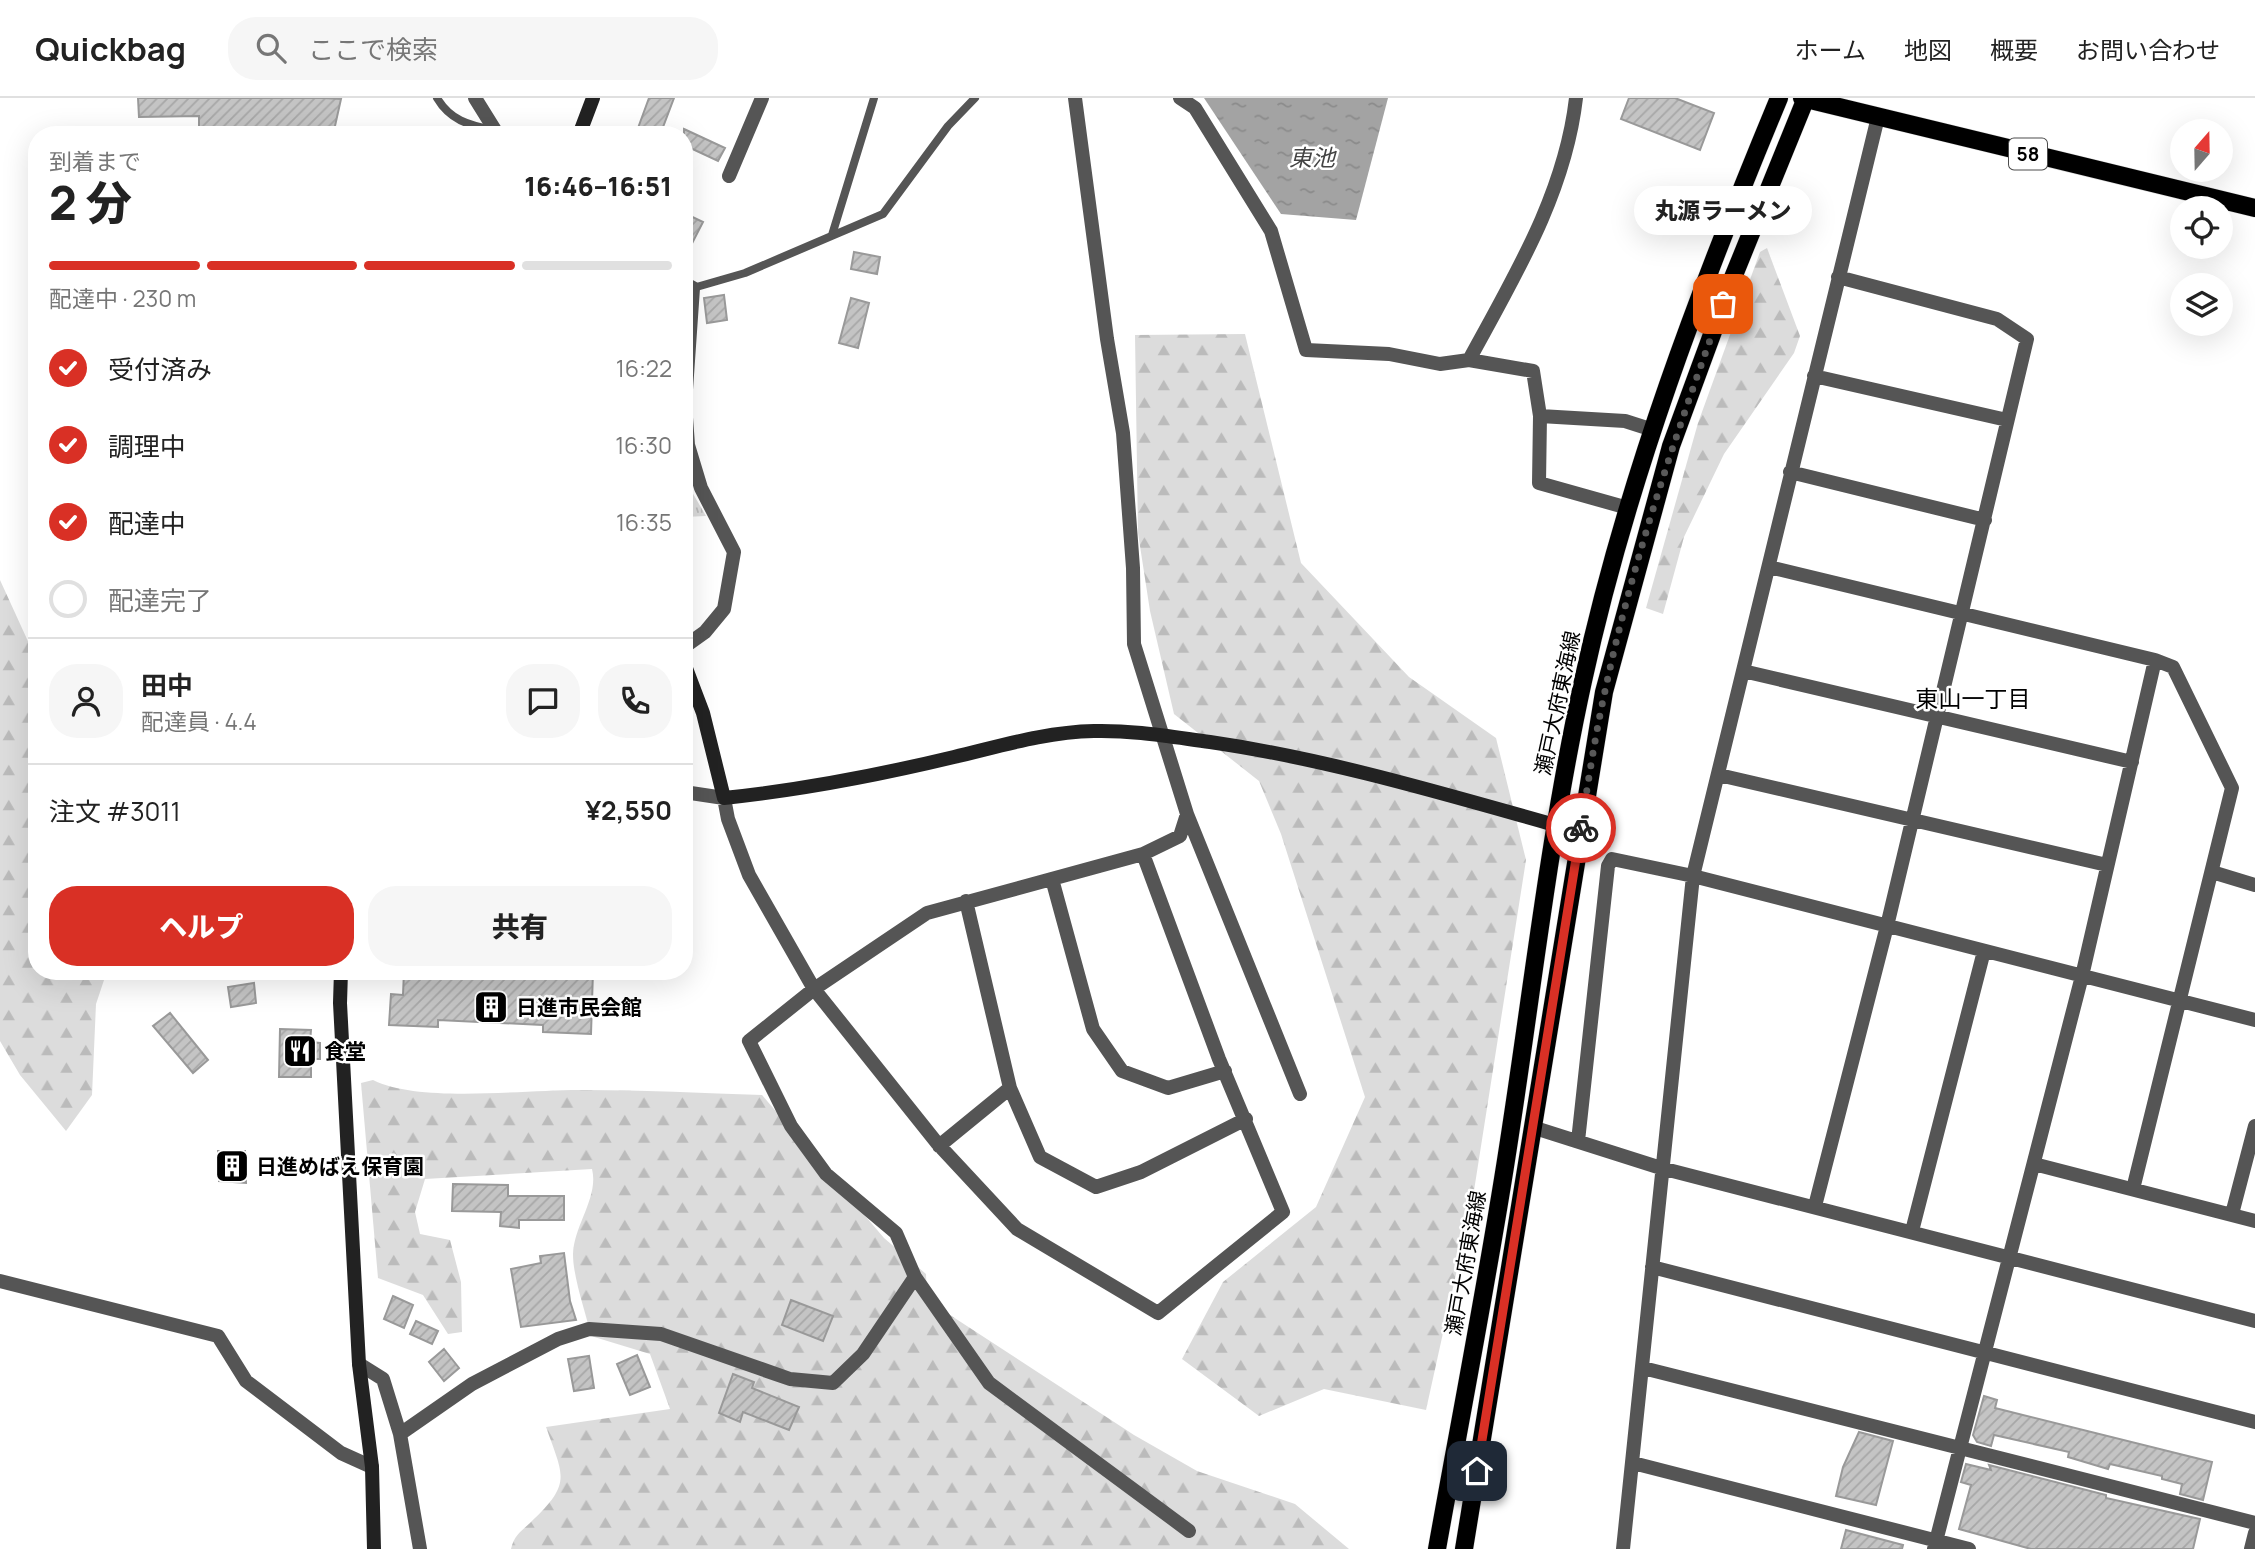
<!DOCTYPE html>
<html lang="ja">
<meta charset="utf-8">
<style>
body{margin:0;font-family:Manrope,"Noto Sans JP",sans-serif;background:#f6f6f6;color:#222;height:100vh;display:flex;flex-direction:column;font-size:26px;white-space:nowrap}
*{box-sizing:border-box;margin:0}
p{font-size:23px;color:#767676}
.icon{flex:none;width:38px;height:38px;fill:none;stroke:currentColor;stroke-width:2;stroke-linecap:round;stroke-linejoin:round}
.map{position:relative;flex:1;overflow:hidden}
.drawer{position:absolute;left:28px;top:28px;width:665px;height:854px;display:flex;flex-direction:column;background:#fff;border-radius:28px;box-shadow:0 7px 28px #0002}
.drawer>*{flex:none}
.needle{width:46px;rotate:20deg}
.buttons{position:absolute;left:2170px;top:21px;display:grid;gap:14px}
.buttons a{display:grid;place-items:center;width:63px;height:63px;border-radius:50%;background:#fff;box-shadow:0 7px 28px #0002;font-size:35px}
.pin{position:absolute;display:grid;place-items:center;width:60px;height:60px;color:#fff;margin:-30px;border-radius:14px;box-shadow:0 4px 10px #0006}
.courier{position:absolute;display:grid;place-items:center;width:70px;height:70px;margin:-35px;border:5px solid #d93025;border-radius:50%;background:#fff;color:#222;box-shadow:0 2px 9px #0007}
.bubble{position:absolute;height:49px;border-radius:24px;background:#fff;box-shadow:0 7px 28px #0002;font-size:23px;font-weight:800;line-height:49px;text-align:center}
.headline em{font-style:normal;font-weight:800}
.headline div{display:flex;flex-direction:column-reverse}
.headline{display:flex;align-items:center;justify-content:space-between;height:119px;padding:0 21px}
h1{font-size:46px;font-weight:800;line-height:52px}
.bar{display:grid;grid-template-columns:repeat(4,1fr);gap:10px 7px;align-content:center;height:84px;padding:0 21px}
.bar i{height:9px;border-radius:5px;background:#e0e0e0}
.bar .on{background:#d93025}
.bar p{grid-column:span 4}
.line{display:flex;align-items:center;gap:18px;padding:0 21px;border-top:2px solid #e0e0e0}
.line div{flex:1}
.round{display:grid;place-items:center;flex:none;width:74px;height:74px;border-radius:28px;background:#f6f6f6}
ol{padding:0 21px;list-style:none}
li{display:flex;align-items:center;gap:21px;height:77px}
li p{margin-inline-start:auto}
li .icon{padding:7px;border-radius:50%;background:#d93025;color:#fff;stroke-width:4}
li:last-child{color:#767676}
li i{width:38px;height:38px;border:4px solid #e0e0e0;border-radius:50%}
.cta{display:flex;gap:14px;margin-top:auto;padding:14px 21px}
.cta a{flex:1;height:80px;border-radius:28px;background:#d93025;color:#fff;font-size:28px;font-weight:800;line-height:80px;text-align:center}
.cta a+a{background:#f6f6f6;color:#222}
header{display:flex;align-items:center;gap:42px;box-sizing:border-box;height:98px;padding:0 35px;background:#fff;border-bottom:2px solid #e0e0e0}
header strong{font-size:33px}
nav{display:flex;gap:38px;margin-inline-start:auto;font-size:24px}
.search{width:490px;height:63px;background:#f6f6f6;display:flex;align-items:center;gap:18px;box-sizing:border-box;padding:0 24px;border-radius:28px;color:#767676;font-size:26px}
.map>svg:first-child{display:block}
.grass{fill:url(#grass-tufts)}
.forest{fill:url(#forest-firs)}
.water{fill:url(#water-ripples)}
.building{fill:url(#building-hatch);stroke:#999;stroke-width:2}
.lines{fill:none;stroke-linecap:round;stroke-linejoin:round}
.primary-casing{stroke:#dbdbdb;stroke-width:19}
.lane{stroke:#555;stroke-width:8}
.street{stroke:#555;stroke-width:14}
.secondary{stroke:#222;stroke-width:14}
.primary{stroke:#000;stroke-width:18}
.done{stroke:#595959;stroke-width:7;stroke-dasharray:0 12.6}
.route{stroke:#d93025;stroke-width:9}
.labels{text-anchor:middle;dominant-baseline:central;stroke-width:5;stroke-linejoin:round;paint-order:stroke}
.shield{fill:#fff;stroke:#4c4c4c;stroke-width:2}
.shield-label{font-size:19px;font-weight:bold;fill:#000}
.street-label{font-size:21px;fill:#000;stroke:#fff}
.poi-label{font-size:21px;font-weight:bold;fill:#000;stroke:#fff;text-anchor:start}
.water-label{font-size:23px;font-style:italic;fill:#444;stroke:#fff}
.neighbourhood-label{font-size:23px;fill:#000;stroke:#fff}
</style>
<header>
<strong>Quickbag</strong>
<div class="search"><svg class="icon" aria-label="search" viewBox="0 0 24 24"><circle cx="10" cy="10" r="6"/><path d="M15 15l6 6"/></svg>ここで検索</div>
<nav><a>ホーム</a><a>地図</a><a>概要</a><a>お問い合わせ</a></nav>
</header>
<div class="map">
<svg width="2255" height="1451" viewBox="0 0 2255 1451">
<defs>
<pattern id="grass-tufts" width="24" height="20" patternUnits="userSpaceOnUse" patternTransform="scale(1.75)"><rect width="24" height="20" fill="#dcdcdc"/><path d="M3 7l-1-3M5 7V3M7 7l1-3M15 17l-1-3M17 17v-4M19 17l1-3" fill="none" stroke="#bbb"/></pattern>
<pattern id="forest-firs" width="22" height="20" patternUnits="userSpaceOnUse" patternTransform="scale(1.75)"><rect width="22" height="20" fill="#dcdcdc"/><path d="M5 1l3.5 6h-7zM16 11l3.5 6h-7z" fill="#bbb"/></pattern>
<pattern id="water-ripples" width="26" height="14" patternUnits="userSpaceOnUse" patternTransform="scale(1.75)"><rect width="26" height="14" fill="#a3a3a3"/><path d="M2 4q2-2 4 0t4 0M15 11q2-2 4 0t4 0" fill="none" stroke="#8b8b8b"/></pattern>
<pattern id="building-hatch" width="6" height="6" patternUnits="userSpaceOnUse" patternTransform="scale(1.75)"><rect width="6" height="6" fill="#c4c4c4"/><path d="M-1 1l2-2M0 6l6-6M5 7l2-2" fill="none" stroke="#a7a7a7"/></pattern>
</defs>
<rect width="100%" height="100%" fill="#fff"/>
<path class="grass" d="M684,368L692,394L706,418L684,419Z"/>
<path class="forest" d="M1767,150L1800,238L1794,255L1724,356L1684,439L1663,516L1646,510L1698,325L1760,154Z
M1245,236L1301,465L1409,579L1496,640L1526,762L1473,1099L1426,1312L1324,1291L1259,1318L1182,1261L1223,1184L1316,1109L1365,999L1281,736L1259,683L1174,616L1150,513L1138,435L1135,237Z
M0,482L37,563V873H107L96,906L92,997L66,1033L20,977L0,943Z
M373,982C421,1006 528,991 585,992C644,992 703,995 762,997L884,1140L926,1176L927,1202L1134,1337L1197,1373L1295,1406L1349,1451H511C514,1438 520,1434 530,1425C572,1385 564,1380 546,1329L670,1311L650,1256L591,1238C586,1215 573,1180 573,1156C574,1127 599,1099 592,1071L425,1081L415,1114L420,1136L450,1142L461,1184L462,1234L448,1236L423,1197L378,1180L361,985Z"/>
<path class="water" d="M1204,0H1388L1356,122L1281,116Z"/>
<path class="building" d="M138,0H324L341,1L333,37H199V18L139,19Z
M649,0H674L660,37L638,30Z
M1629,0H1675L1714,15L1700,52L1621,21Z
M684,31L725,50L718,63L684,47Z
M684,115L703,124L684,161Z
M854,154L880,159L877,176L851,171Z
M724,197L727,222L707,225L704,200Z
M851,200L869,205L858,250L839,245Z
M404,873H593L591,936L543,934V927L438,922V929L389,927L391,896L403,897Z
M254,885L256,905L231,909L228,889Z
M170,915L208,962L193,975L153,928Z
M280,931L311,932L310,944L320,945V961H311V979H279Z
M218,1053H245L246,1085L219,1083Z
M453,1086L508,1087V1098H564V1122H519V1130L500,1128L501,1114L452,1113Z
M564,1155L570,1203L576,1222L521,1229L511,1171L541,1165L540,1158Z
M393,1198L413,1207L404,1230L384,1221Z
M791,1202L833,1218L823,1243L782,1227Z
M416,1223L438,1233L432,1246L410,1236Z
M444,1251L459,1270L444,1283L429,1264Z
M637,1257L650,1289L630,1297L617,1266Z
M589,1258L594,1290L574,1293L568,1261Z
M733,1276L754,1284L752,1290L799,1309L789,1332L743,1314L740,1324L719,1315Z
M1984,1298L1997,1302L1995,1310L2212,1364L2203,1402L2180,1396L2182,1386L2162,1381V1378L2110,1366L2108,1371L2068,1359L2069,1354L1994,1337L1991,1348L1977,1344L1973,1337Z
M1859,1334L1893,1343L1876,1407L1836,1398L1843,1369Z
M1966,1366L1991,1372L1989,1367L2106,1397V1400L2200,1421L2193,1451H2031L1959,1431L1971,1387L1961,1384Z
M1846,1432L1903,1447L1902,1451H1841Z"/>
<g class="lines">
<g class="primary-casing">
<path id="primary" d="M1802,0L2255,110
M1437,1451C1459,1328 1483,1205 1503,1081C1530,915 1547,747 1583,583C1627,381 1700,190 1779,0
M1464,1451L1604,594L1671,348L1732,182L1806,0"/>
</g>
<path class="lane" d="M437,0C450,22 468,27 493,32
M832,137L874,0
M693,190L745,175L883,116L948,28L975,0"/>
<path class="street" d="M475,0L498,37
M1075,0L1107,241L1123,335L1133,470L1134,546L1187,716L1300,996
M1180,0L1195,10L1271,133L1306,252L1389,256L1440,266L1469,262C1514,179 1565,96 1576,0
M729,78L762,0
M684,185L693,190L685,306L688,347L701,390L734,454L724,511L705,534L684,549
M1469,262L1533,273L1540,318L1539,385L1628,410
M1814,278L2007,322
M1540,318L1625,323L1650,331
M1790,374L1985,422
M1769,469L2155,562L2173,569L2232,690L2133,1091
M2155,562L2082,878L1960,1350L2255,1425
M1743,573L2132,664
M1719,677L2107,767
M684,694L724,700L728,721L749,777L814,891L937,1045L1017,1131L1158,1215L1283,1114L1219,961L1143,756L927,815L814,891L749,943L791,1028L826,1076L896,1135L915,1179L989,1285L1189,1433
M1143,756L1180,738L1187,716
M2212,774L2255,787
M1052,781L1093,931L1122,973L1168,990L1225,973
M1010,990L1040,1059L1096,1089L1141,1074L1246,1021
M1532,1029L1661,1070L2255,1223
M1578,1043L1608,768L1612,761L1693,778L2255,922
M939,1048L1010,990L966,803
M2034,1066L2255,1123
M1815,1108L1887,828L2027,241L1997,221L1838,179
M2232,1116L2255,1028
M1912,1133L1984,853
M1652,1169L2255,1324
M0,1183L218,1238L246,1283L341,1355L372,1369
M359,1266L383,1281L400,1336
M1643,1270L1960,1350L1934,1451
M1633,1365L1969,1451
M420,1451L400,1336L472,1286L558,1241L589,1231L661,1236L790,1281L833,1285L863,1256L915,1179
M1623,1451L1693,778L1878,19
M2251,1451L2255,1435"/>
<path class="secondary" d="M579,37L593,0
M684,565L703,615L724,700C801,692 879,677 954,659C1001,648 1045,634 1094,633C1133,632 1172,639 1210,644C1327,661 1441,695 1555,727
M341,873L340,905L359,1266L372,1369L374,1451"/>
<use href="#primary" class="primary"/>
</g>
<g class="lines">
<path class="done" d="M1581,730C1588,685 1595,638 1605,593C1633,461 1677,333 1723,206"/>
<path class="route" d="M1477,1373L1581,730"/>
</g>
<defs>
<g id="building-square" transform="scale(1.75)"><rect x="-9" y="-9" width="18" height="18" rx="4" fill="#000" stroke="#fff"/><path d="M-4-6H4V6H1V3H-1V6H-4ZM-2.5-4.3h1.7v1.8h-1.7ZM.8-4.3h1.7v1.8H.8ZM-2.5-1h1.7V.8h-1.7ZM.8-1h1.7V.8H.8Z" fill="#fff"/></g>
<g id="restaurant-square" transform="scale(1.75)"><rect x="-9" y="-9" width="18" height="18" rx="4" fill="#000" stroke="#fff"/><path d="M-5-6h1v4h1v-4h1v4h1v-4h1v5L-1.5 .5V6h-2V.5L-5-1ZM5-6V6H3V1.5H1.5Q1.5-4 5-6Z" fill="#fff"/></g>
</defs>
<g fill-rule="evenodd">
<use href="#building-square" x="491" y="909"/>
<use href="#restaurant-square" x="300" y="953"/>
<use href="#building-square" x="232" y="1068"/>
</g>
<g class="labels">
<rect class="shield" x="2009" y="40.5" width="38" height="31" rx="5"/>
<g class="shield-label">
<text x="2028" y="56">58</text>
</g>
<g class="street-label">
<text transform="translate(1557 605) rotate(-78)">瀬戸大府東海線</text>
<text transform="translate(1465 1165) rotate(-80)">瀬戸大府東海線</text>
</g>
<g class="poi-label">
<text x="516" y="909">日進市民会館</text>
<text x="324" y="953">食堂</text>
<text x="256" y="1068">日進めばえ保育園</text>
</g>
<g class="water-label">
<text x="1312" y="59">東池</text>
</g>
<g class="neighbourhood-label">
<text x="1973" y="600">東山一丁目</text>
</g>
</g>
</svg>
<div class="buttons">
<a><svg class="needle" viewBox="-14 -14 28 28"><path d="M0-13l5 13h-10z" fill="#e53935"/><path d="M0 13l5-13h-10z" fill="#767676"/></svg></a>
<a><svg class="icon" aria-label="locate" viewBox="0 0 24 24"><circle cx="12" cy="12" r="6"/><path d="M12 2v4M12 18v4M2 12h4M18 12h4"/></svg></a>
<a><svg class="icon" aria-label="layers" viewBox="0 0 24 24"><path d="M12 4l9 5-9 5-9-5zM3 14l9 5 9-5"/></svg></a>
</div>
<div class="pin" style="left:1723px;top:206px;background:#ea580c"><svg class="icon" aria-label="bag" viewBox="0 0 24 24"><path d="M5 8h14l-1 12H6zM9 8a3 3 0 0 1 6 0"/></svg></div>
<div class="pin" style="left:1477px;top:1373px;background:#1f2937"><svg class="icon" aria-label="home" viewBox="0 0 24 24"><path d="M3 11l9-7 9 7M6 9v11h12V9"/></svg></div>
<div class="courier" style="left:1581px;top:730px"><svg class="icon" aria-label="bike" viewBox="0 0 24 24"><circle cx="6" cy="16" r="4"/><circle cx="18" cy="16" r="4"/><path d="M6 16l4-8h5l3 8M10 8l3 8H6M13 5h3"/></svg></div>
<div class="bubble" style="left:1634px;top:88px;width:178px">丸源ラーメン</div>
<section class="drawer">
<div class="headline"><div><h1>2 分</h1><p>到着まで</p></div><em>16:46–16:51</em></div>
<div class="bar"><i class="on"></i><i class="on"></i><i class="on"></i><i></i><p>配達中 · 230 m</p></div>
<ol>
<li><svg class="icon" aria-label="check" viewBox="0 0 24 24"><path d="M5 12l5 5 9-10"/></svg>受付済み<p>16:22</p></li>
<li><svg class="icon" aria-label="check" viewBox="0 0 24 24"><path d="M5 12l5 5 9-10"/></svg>調理中<p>16:30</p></li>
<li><svg class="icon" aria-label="check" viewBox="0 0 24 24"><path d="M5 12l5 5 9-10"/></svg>配達中<p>16:35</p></li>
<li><i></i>配達完了</li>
</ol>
<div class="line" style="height:126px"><a class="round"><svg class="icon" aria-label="person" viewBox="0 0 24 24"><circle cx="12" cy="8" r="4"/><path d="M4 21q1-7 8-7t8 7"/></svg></a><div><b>田中</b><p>配達員 · 4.4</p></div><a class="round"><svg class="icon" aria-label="chat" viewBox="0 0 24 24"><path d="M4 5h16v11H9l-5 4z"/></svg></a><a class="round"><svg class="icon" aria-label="phone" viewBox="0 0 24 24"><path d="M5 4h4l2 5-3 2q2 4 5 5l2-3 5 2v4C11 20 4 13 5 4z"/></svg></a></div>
<div class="line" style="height:91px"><div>注文 #3011</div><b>¥2,550</b></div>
<div class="cta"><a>ヘルプ</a><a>共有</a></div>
</section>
</div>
